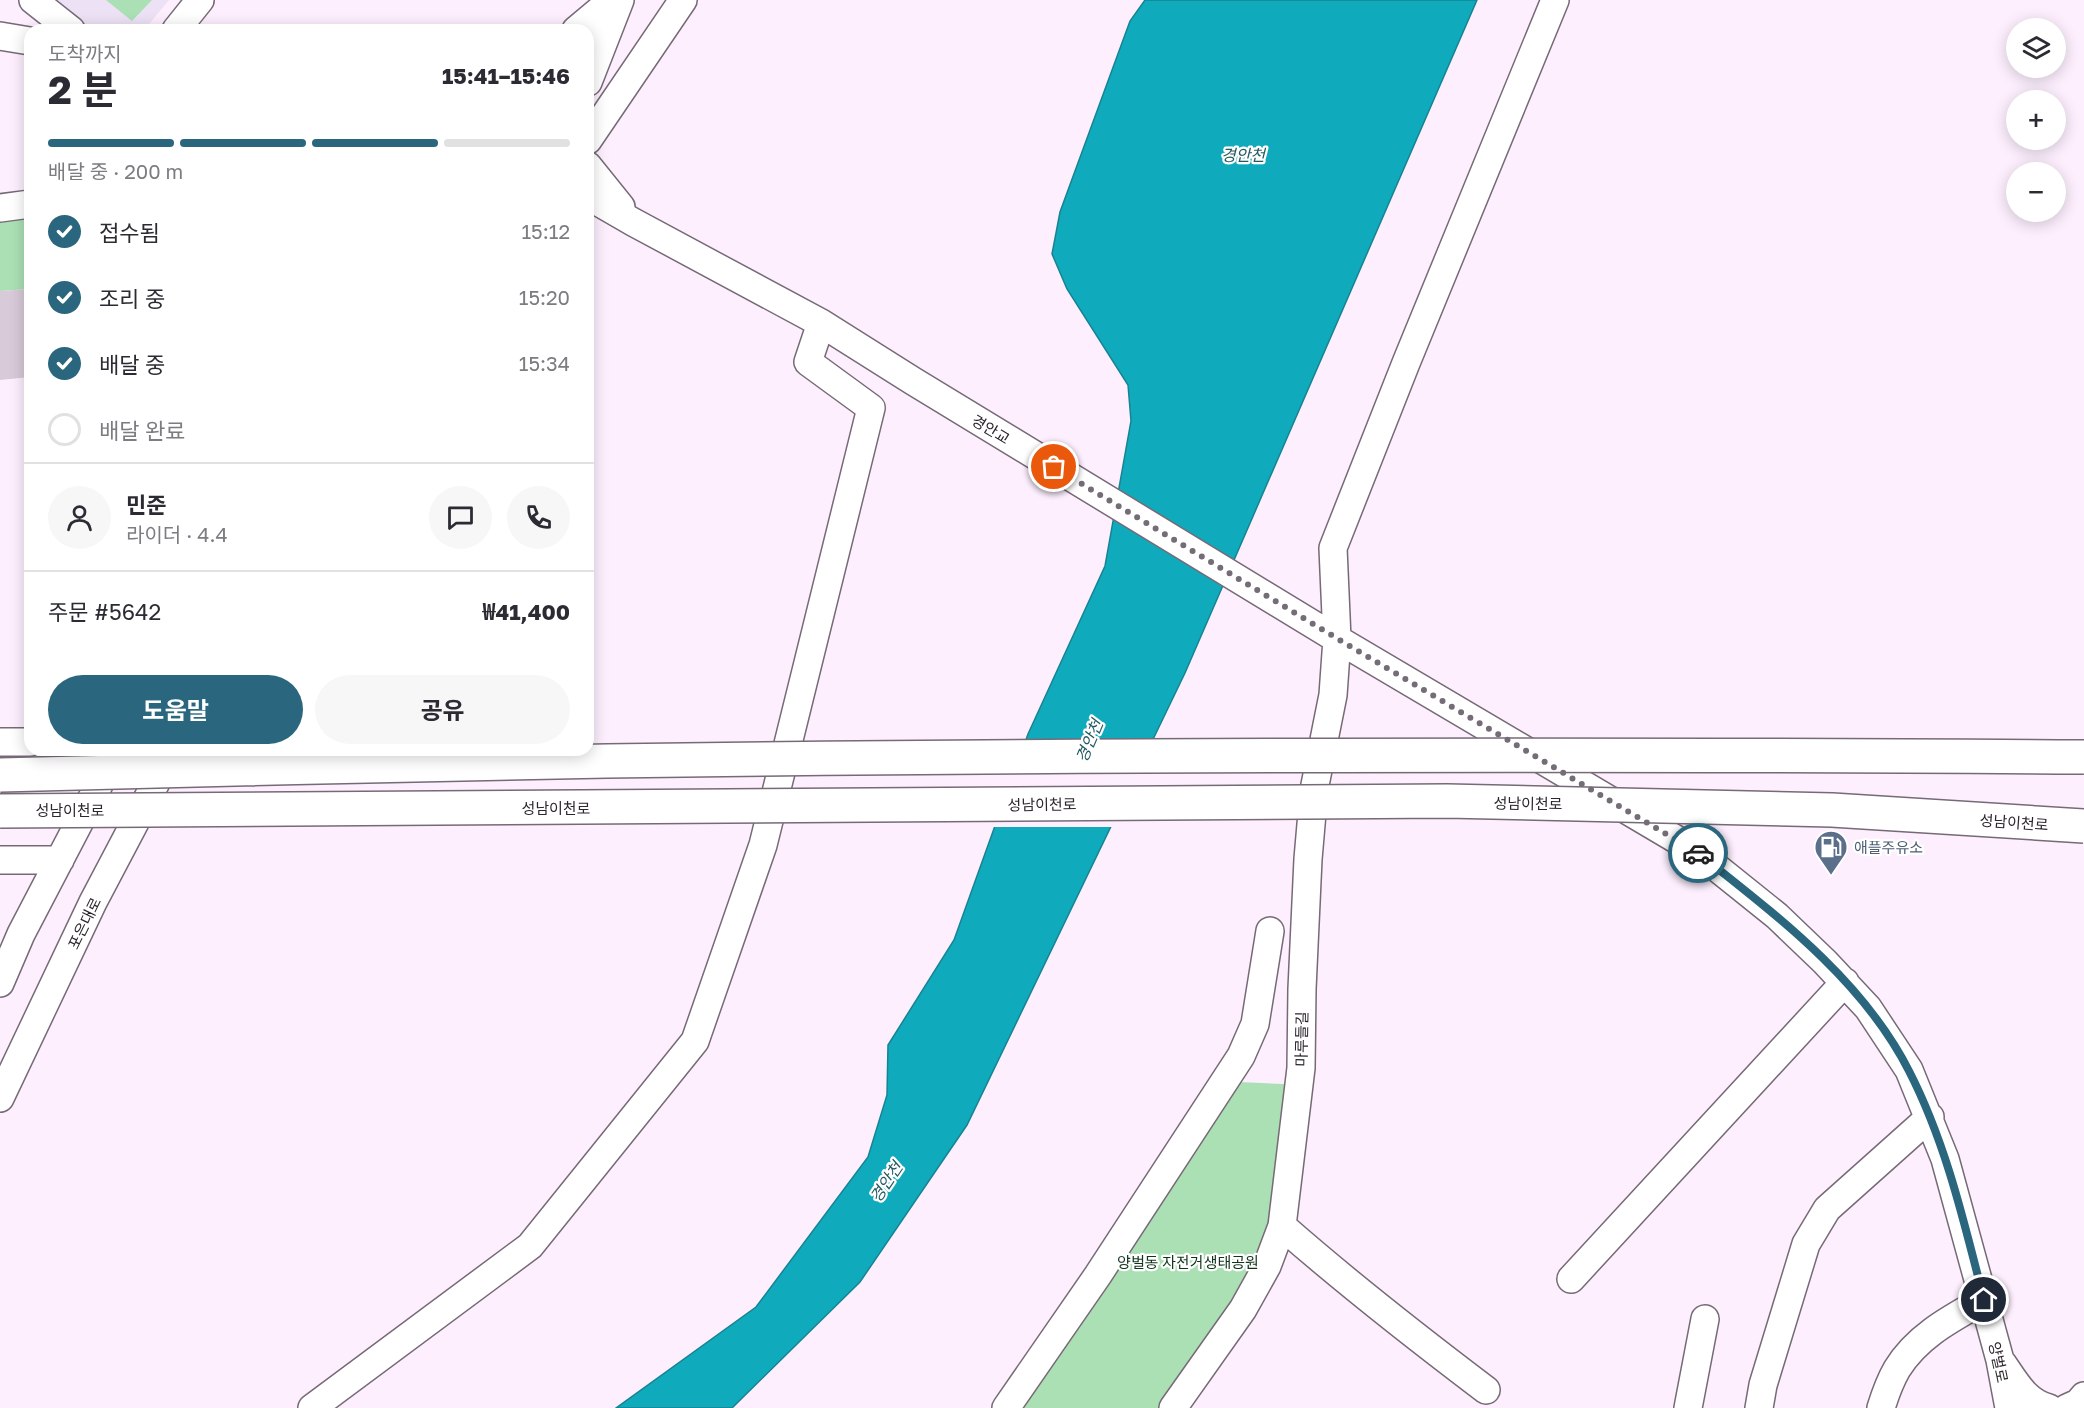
<!DOCTYPE html>
<html lang="ko">
<meta charset="utf-8">
<style>
body{margin:0;font-family:"Golos Text","Noto Sans KR",sans-serif;background:#f7f7f7;color:#2b2b33;height:100vh;display:flex;flex-direction:column;font-size:22px;white-space:nowrap}
*{box-sizing:border-box;margin:0}
p{font-size:20px;color:#7c7c81}
.icon{flex:none;width:33px;height:33px;fill:none;stroke:currentColor;stroke-width:2;stroke-linecap:round;stroke-linejoin:round}
.map{position:relative;flex:1;overflow:hidden}
.side{position:absolute;left:24px;top:24px;width:570px;height:732px;display:flex;flex-direction:column;background:#fff;border-radius:18px;box-shadow:0 3px 15px #0003}
.side>*{flex:none}
.controls{position:absolute;left:2006px;top:18px;display:grid;gap:12px}
.controls a{display:grid;place-items:center;width:60px;height:60px;border-radius:50%;background:#fff;box-shadow:0 3px 15px #0003;font-size:30px}
.pin{position:absolute;display:grid;place-items:center;width:51px;height:51px;color:#fff;margin:-26px;border:3px solid #fff;border-radius:50%;box-shadow:0 2px 6px #0007}
.courier{position:absolute;display:grid;place-items:center;width:60px;height:60px;margin:-30px;border:4px solid #2a677e;border-radius:50%;background:#fff;color:#222;box-shadow:0 2px 8px #0007}
.overview em{font-style:normal;font-weight:700}
.overview div{display:flex;flex-direction:column-reverse}
.overview{display:flex;align-items:center;justify-content:space-between;height:102px;padding:0 24px}
h1{font-size:39px;font-weight:700;line-height:45px}
.bar{display:grid;grid-template-columns:repeat(4,1fr);gap:9px 6px;align-content:center;height:72px;padding:0 24px}
.bar i{height:8px;border-radius:4px;background:#e1e1e2}
.bar .current{background:#2a677e}
.bar p{grid-column:span 4}
.line{display:flex;align-items:center;gap:15px;padding:0 24px;border-top:2px solid #e1e1e2}
.line div{flex:1}
.round{display:grid;place-items:center;flex:none;width:63px;height:63px;border-radius:32px;background:#f7f7f7}
ol{padding:0 24px;list-style:none}
li{display:flex;align-items:center;gap:18px;height:66px}
li p{margin-inline-start:auto}
li .icon{padding:6px;border-radius:50%;background:#2a677e;color:#fff;stroke-width:4}
li:last-child{color:#7c7c81}
li i{width:33px;height:33px;border:3px solid #e1e1e2;border-radius:50%}
.primary-button{display:flex;gap:12px;margin-top:auto;padding:12px 24px}
.primary-button a{flex:1;height:69px;border-radius:36px;background:#2a677e;color:#fff;font-size:24px;font-weight:700;line-height:69px;text-align:center}
.primary-button a+a{background:#f7f7f7;color:#2b2b33}
.map>svg:first-child{display:block}
.education{fill:#ede1f5}
.green{fill:#abe0b5}
.water{fill:#0fabbd;stroke:#178392;stroke-width:1.5}
.pier{fill:#fdeffe}
.building{fill:#d8cad9}
.lines{fill:none;stroke-linecap:round;stroke-linejoin:round}
.minor-casing{stroke:#766a77;stroke-width:30}
.minor{stroke:#fff;stroke-width:27}
.highway-bridge-casing{stroke:#766a77;stroke-width:36;stroke-linecap:butt}
.highway-bridge{stroke:#fff;stroke-width:33}
.done{stroke:#746c76;stroke-width:6;stroke-dasharray:0 10.8}
.route{stroke:#2a677e;stroke-width:8}
.labels{text-anchor:middle;dominant-baseline:central;stroke-width:4.5;stroke-linejoin:round;paint-order:stroke}
.street-label{font-size:15px;fill:#2b262c;stroke:#fff}
.service-label{font-size:15px;fill:#4e5e75;stroke:#fff;text-anchor:start}
.park-label{font-size:15px;fill:#13341c;stroke:#fff}
.water-label{font-size:16px;font-style:italic;fill:#235961;stroke:#fff}
</style>
<div class="map">
<svg width="2084" height="1408" viewBox="0 0 2084 1408">
<rect width="100%" height="100%" fill="#fdeffe"/>
<path class="education" d="M46,0H169L144,30H80Z"/>
<path class="green" d="M106,0H152L132,21Z
M30,204V289L0,291V208Z
M1239,1082L1284,1084V1129L1271,1221L1247,1285L1158,1408H1015Z"/>
<path class="water" d="M1145,0H1477L1185,673L967,1125L860,1282L732,1408H616L756,1307L868,1157L887,1095L888,1045L954,940L1028,734L1105,566L1131,421L1128,385L1067,289L1052,254L1060,212L1130,21Z"/>
<path class="pier" d="M1021,746H1153L1114,827H991Z"/>
<path class="building" d="M30,289V377L0,380V291Z"/>
<g class="lines">
<g class="minor-casing">
<path id="minor" d="M33,0L71,30
M176,30L200,0
M576,30L612,0
M0,36L30,41
M588,82L620,0
M588,140L683,0
M588,166L621,207
M588,196L633,222L821,323L913,381L1337,639L1696,851L1777,916L1825,962L1868,1008L1909,1070L1945,1159L2000,1360L2009,1408
M0,208L30,204
M0,742H30
M0,860H60
M0,983L21,934L117,750
M0,1098L93,902L173,750
M1282,1226C1348,1284 1416,1337 1486,1390
M1571,1279L1845,982
M2003,1364C2016,1383 2026,1402 2049,1408
M312,1408L530,1246L695,1041L763,845L871,408L808,362L821,323
M1006,1408L1098,1275L1241,1056L1255,1024L1270,931
M1173,1408L1243,1309L1267,1266L1282,1226L1301,1068L1302,989L1308,859L1314,790L1333,695L1337,639L1333,548L1406,363L1555,0
M1688,1408L1705,1319
M1759,1408L1763,1385L1806,1244L1827,1209L1930,1117
M1881,1408C1885,1395 1890,1381 1897,1369C1917,1336 1952,1318 1984,1300
M2067,1408L2078,1403L2084,1396"/>
</g>
<use href="#minor" class="minor"/>
<g class="highway-bridge-casing">
<path id="highway-bridge" d="M0,775C202,770 405,764 607,761C1099,754 1592,754 2084,757
M0,811L1447,801L1832,810L2084,826"/>
</g>
<use href="#highway-bridge" class="highway-bridge"/>
</g>
<g class="lines">
<path class="done" d="M1054,467L1338,639L1698,853"/>
<path class="route" d="M1698,853C1776,915 1863,980 1909,1071C1946,1143 1964,1222 1984,1300"/>
</g>
<defs>
<g id="fuel-pin" transform="scale(1.725)"><path d="M0 17L-7.5 6A9.5 9.5 0 1 1 7.5 6Z" fill="#5c6f8a" stroke="#fff"/><path d="M-5.5-6h7V0h2V4h1.3V-2.5L3-4.5l.8-.8L6-3V5H2.5V1h-1V6h-7ZM-4.2-4.7v3.2H.2V-4.7Z" fill="#fff"/></g>
</defs>
<g fill-rule="evenodd">
<use href="#fuel-pin" x="1831" y="847"/>
</g>
<g class="labels">
<g class="street-label">
<text transform="translate(991 429) rotate(31)">경안교</text>
<text transform="translate(1528 803) rotate(1)">성남이천로</text>
<text transform="translate(1042 804) rotate(-1)">성남이천로</text>
<text x="556" y="808">성남이천로</text>
<text x="70" y="810">성남이천로</text>
<text transform="translate(2014 822) rotate(4)">성남이천로</text>
<text transform="translate(84 923) rotate(-64)">포은대로</text>
<text transform="translate(1301 1039) rotate(-89)">마루들길</text>
<text transform="translate(1999 1362) rotate(78)">양벌로</text>
</g>
<g class="service-label">
<text x="1854" y="847">애플주유소</text>
</g>
<g class="park-label">
<text x="1188" y="1262">양벌동 자전거생태공원</text>
</g>
<g class="water-label">
<text x="1243" y="155">경안천</text>
<text transform="translate(1089 741) rotate(-67)">경안천</text>
<text transform="translate(886 1182) rotate(-56)">경안천</text>
</g>
</g>
</svg>
<div class="controls">
<a><svg class="icon" aria-label="layers" viewBox="0 0 24 24"><path d="M12 4l9 5-9 5-9-5zM3 14l9 5 9-5"/></svg></a>
<a>+</a>
<a>−</a>
</div>
<div class="pin" style="left:1054px;top:467px;background:#ea580c"><svg class="icon" aria-label="bag" viewBox="0 0 24 24"><path d="M5 8h14l-1 12H6zM9 8a3 3 0 0 1 6 0"/></svg></div>
<div class="pin" style="left:1984px;top:1300px;background:#1f2937"><svg class="icon" aria-label="home" viewBox="0 0 24 24"><path d="M3 11l9-7 9 7M6 9v11h12V9"/></svg></div>
<div class="courier" style="left:1698px;top:853px"><svg class="icon" aria-label="car" viewBox="0 0 24 24"><path d="M5 17H2v-5l4-1 3-4h7l3 4 3 1v5h-3M9 17h6M6 11h13"/><circle cx="7" cy="17" r="2"/><circle cx="17" cy="17" r="2"/></svg></div>
<section class="side">
<div class="overview"><div><h1>2 분</h1><p>도착까지</p></div><em>15:41–15:46</em></div>
<div class="bar"><i class="current"></i><i class="current"></i><i class="current"></i><i></i><p>배달 중 · 200 m</p></div>
<ol>
<li><svg class="icon" aria-label="check" viewBox="0 0 24 24"><path d="M5 12l5 5 9-10"/></svg>접수됨<p>15:12</p></li>
<li><svg class="icon" aria-label="check" viewBox="0 0 24 24"><path d="M5 12l5 5 9-10"/></svg>조리 중<p>15:20</p></li>
<li><svg class="icon" aria-label="check" viewBox="0 0 24 24"><path d="M5 12l5 5 9-10"/></svg>배달 중<p>15:34</p></li>
<li><i></i>배달 완료</li>
</ol>
<div class="line" style="height:108px"><a class="round"><svg class="icon" aria-label="person" viewBox="0 0 24 24"><circle cx="12" cy="8" r="4"/><path d="M4 21q1-7 8-7t8 7"/></svg></a><div><b>민준</b><p>라이더 · 4.4</p></div><a class="round"><svg class="icon" aria-label="chat" viewBox="0 0 24 24"><path d="M4 5h16v11H9l-5 4z"/></svg></a><a class="round"><svg class="icon" aria-label="phone" viewBox="0 0 24 24"><path d="M5 4h4l2 5-3 2q2 4 5 5l2-3 5 2v4C11 20 4 13 5 4z"/></svg></a></div>
<div class="line" style="height:78px"><div>주문 #5642</div><b>₩41,400</b></div>
<div class="primary-button"><a>도움말</a><a>공유</a></div>
</section>
</div>
